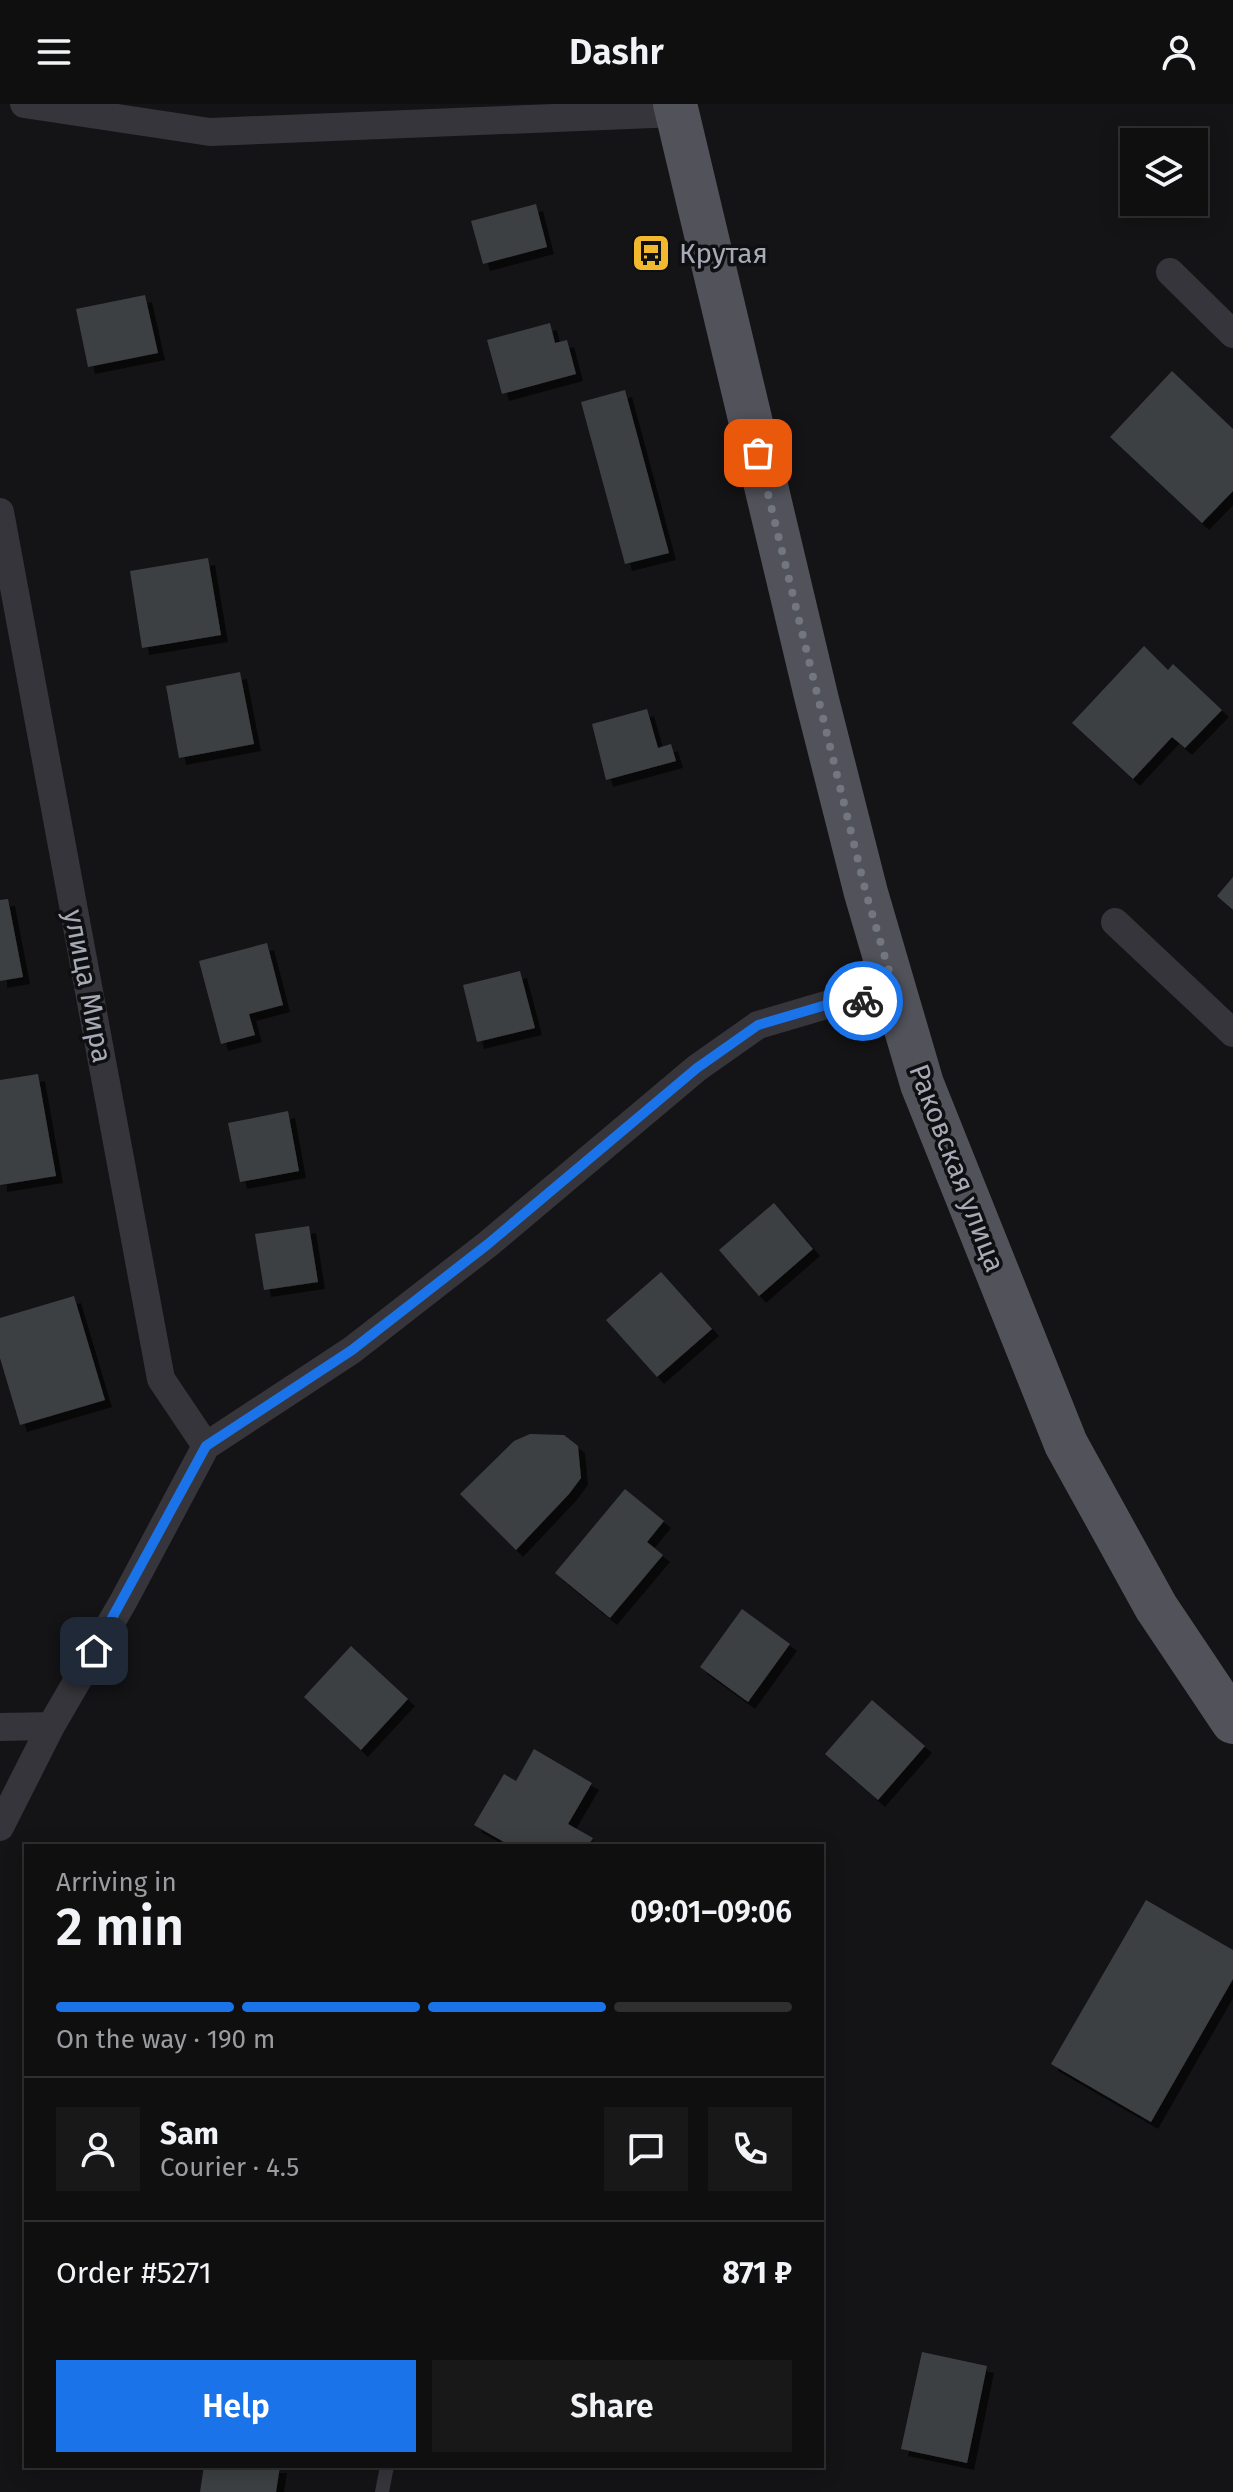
<!DOCTYPE html>
<meta charset="utf-8">
<style>
body{margin:0;font-family:"Fira Sans",sans-serif;background:#181819;color:#f1f3f6;height:100vh;display:flex;flex-direction:column;font-size:30px;white-space:nowrap}
*{box-sizing:border-box;margin:0}
p{font-size:26px;color:#9b9c9f}
.icon{flex:none;width:44px;height:44px;fill:none;stroke:currentColor;stroke-width:2;stroke-linecap:round;stroke-linejoin:round}
.map{position:relative;flex:1;overflow:hidden}
.drawer{position:absolute;left:24px;top:1740px;width:800px;height:624px;display:flex;flex-direction:column;background:#0f0f10;border-radius:0px;box-shadow:0 4px 20px #0003,0 0 0 2px #2f2f30}
.drawer>*{flex:none}
.fabs{position:absolute;left:1120px;top:24px;display:grid;gap:16px}
.fabs a{display:grid;place-items:center;width:88px;height:88px;border-radius:0px;background:#0f0f10;box-shadow:0 4px 20px #0003,0 0 0 2px #2f2f30;font-size:40px}
.pin{position:absolute;display:grid;place-items:center;width:68px;height:68px;color:#fff;margin:-34px;border-radius:16px;box-shadow:0 4px 12px #0006}
.courier{position:absolute;display:grid;place-items:center;width:80px;height:80px;margin:-40px;border:6px solid #1a73e8;border-radius:50%;background:#fff;color:#222;box-shadow:0 2px 10px #0007}
.overview em{font-style:normal;font-weight:600}
.overview div{display:flex;flex-direction:column-reverse}
.overview{display:flex;align-items:center;justify-content:space-between;height:136px;padding:0 32px}
h1{font-size:52px;font-weight:600;line-height:60px}
.bar{display:grid;grid-template-columns:repeat(4,1fr);gap:12px 8px;align-content:center;height:96px;padding:0 32px}
.bar i{height:10px;border-radius:6px;background:#2f2f30}
.bar .current{background:#1a73e8}
.bar p{grid-column:span 4}
.line{display:flex;align-items:center;gap:20px;padding:0 32px;border-top:2px solid #2f2f30}
.line div{flex:1}
.round{display:grid;place-items:center;flex:none;width:84px;height:84px;border-radius:0px;background:#181819}
.action{display:flex;gap:16px;margin-top:auto;padding:16px 32px}
.action a{flex:1;height:92px;border-radius:0px;background:#1a73e8;color:#fff;font-size:32px;font-weight:600;line-height:92px;text-align:center}
.action a+a{background:#181819;color:#f1f3f6}
header{display:flex;justify-content:space-between;align-items:center;height:104px;padding:0 32px;background:#0f0f10;font-size:36px;font-weight:600}
.map>svg:first-child{display:block}
.building{fill:#3e3f43;filter:url(#shadow)}
.lines{fill:none;stroke-linecap:round;stroke-linejoin:round}
.service{stroke:#35353b;stroke-width:14}
.minor{stroke:#35353b;stroke-width:28}
.primary{stroke:#51525a;stroke-width:44}
.done{stroke:#72767e;stroke-width:8;stroke-dasharray:0 14.4}
.route{stroke:#1a73e8;stroke-width:10}
.labels{text-anchor:middle;dominant-baseline:central;stroke-width:7;stroke-linejoin:round;paint-order:stroke}
.poi-label{font-size:28px;fill:#a5aab6;stroke:#0f0f11;text-anchor:start}
.street-label{font-size:28px;fill:#a5aab6;stroke:#0f0f11}
</style>
<header><svg class="icon" aria-label="menu" viewBox="0 0 24 24"><path d="M4 6h16M4 12h16M4 18h16"/></svg>Dashr<svg class="icon" aria-label="person" viewBox="0 0 24 24"><circle cx="12" cy="8" r="4"/><path d="M4 21q1-7 8-7t8 7"/></svg></header>
<div class="map">
<svg width="1233" height="2388" viewBox="0 0 1233 2388">
<defs>
<filter id="shadow"><feDropShadow dx="7" dy="7" stdDeviation="0" flood-color="#0009"/></filter>
</defs>
<rect width="100%" height="100%" fill="#141416"/>
<path class="building" d="M536,100L547,143L483,160L471,117Z
M145,191L158,249L88,263L76,205Z
M550,219L555,239L567,236L576,270L502,290L487,236Z
M1172,267L1233,325V387L1202,419L1110,333Z
M625,286L669,449L625,460L581,298Z
M208,454L221,531L142,544L130,467Z
M1144,542L1168,566L1173,560L1222,606L1185,644L1172,633L1133,675L1072,619Z
M240,568L254,640L179,654L166,582Z
M647,605L658,644L671,640L676,657L606,676L592,620Z
M1233,773V806L1217,792Z
M8,795L23,873L0,877V796Z
M267,839L283,901L249,910L255,931L221,940L199,857Z
M520,867L535,924L477,938L463,881Z
M38,970L56,1072L0,1081V976Z
M288,1007L299,1067L240,1078L228,1019Z
M774,1099L813,1145L759,1192L719,1146Z
M309,1122L318,1178L264,1186L255,1130Z
M661,1168L712,1225L657,1273L606,1216Z
M74,1192L105,1296L20,1321L0,1254V1214Z
M530,1330L564,1331L578,1342L581,1374L569,1390L516,1446L460,1390L514,1337Z
M625,1385L664,1417L647,1438L663,1451L610,1514L555,1469Z
M742,1505L790,1540L748,1598L700,1563Z
M351,1542L408,1595L361,1646L304,1593Z
M872,1596L925,1642L878,1696L825,1650Z
M534,1645L592,1679L568,1720L593,1734L588,1742H511L474,1721L504,1670L516,1677Z
M1146,1796L1233,1846V1875L1151,2018L1051,1960Z
M922,2248L987,2262L967,2359L901,2345Z
M204,2362H280L276,2388H200Z"/>
<g class="lines">
<path class="service" d="M382,2388L387,2362"/>
<path class="minor" d="M24,0L210,28L677,9
M1170,168L1233,230
M0,408L161,1275L206,1342
M1115,818L1233,929
M0,1623L51,1622
M0,1723L51,1622L123,1498L206,1342L352,1246L488,1140L697,964L758,921L826,901L897,894"/>
<path class="primary" d="M675,0L817,596L866,789L922,980L1066,1340L1156,1503L1233,1618"/>
</g>
<g class="lines">
<path class="done" d="M758,349L866,789L897,894L863,897"/>
<path class="route" d="M94,1547L206,1342L352,1246L488,1140L697,964L758,921L826,901L863,897"/>
</g>
<defs>
<g id="bus-square" transform="scale(2)"><rect x="-9" y="-9" width="18" height="18" rx="4" fill="#f3b92e" stroke="#0f0f11"/><path d="M-5-6H5V4H4V6H2V4H-2V6H-4V4H-5ZM-3.5-4V0h7V-4ZM-3.5 1.2v1.5H-2V1.2ZM2 1.2v1.5H3.5V1.2Z" fill="#111"/></g>
</defs>
<g fill-rule="evenodd">
<use href="#bus-square" x="651" y="149"/>
</g>
<g class="labels">
<g class="poi-label">
<text x="679" y="149">Крутая</text>
</g>
<g class="street-label">
<text transform="translate(88 882) rotate(79)">улица Мира</text>
<text transform="translate(957 1064) rotate(69)">Раковская улица</text>
</g>
</g>
</svg>
<div class="fabs">
<a><svg class="icon" aria-label="layers" viewBox="0 0 24 24"><path d="M12 4l9 5-9 5-9-5zM3 14l9 5 9-5"/></svg></a>
</div>
<div class="pin" style="left:758px;top:349px;background:#ea580c"><svg class="icon" aria-label="bag" viewBox="0 0 24 24"><path d="M5 8h14l-1 12H6zM9 8a3 3 0 0 1 6 0"/></svg></div>
<div class="pin" style="left:94px;top:1547px;background:#1f2937"><svg class="icon" aria-label="home" viewBox="0 0 24 24"><path d="M3 11l9-7 9 7M6 9v11h12V9"/></svg></div>
<div class="courier" style="left:863px;top:897px"><svg class="icon" aria-label="bike" viewBox="0 0 24 24"><circle cx="6" cy="16" r="4"/><circle cx="18" cy="16" r="4"/><path d="M6 16l4-8h5l3 8M10 8l3 8H6M13 5h3"/></svg></div>
<section class="drawer">
<div class="overview"><div><h1>2 min</h1><p>Arriving in</p></div><em>09:01–09:06</em></div>
<div class="bar"><i class="current"></i><i class="current"></i><i class="current"></i><i></i><p>On the way · 190 m</p></div>
<div class="line" style="height:144px"><a class="round"><svg class="icon" aria-label="person" viewBox="0 0 24 24"><circle cx="12" cy="8" r="4"/><path d="M4 21q1-7 8-7t8 7"/></svg></a><div><b>Sam</b><p>Courier · 4.5</p></div><a class="round"><svg class="icon" aria-label="chat" viewBox="0 0 24 24"><path d="M4 5h16v11H9l-5 4z"/></svg></a><a class="round"><svg class="icon" aria-label="phone" viewBox="0 0 24 24"><path d="M5 4h4l2 5-3 2q2 4 5 5l2-3 5 2v4C11 20 4 13 5 4z"/></svg></a></div>
<div class="line" style="height:104px"><div>Order #5271</div><b>871 ₽</b></div>
<div class="action"><a>Help</a><a>Share</a></div>
</section>
</div>
